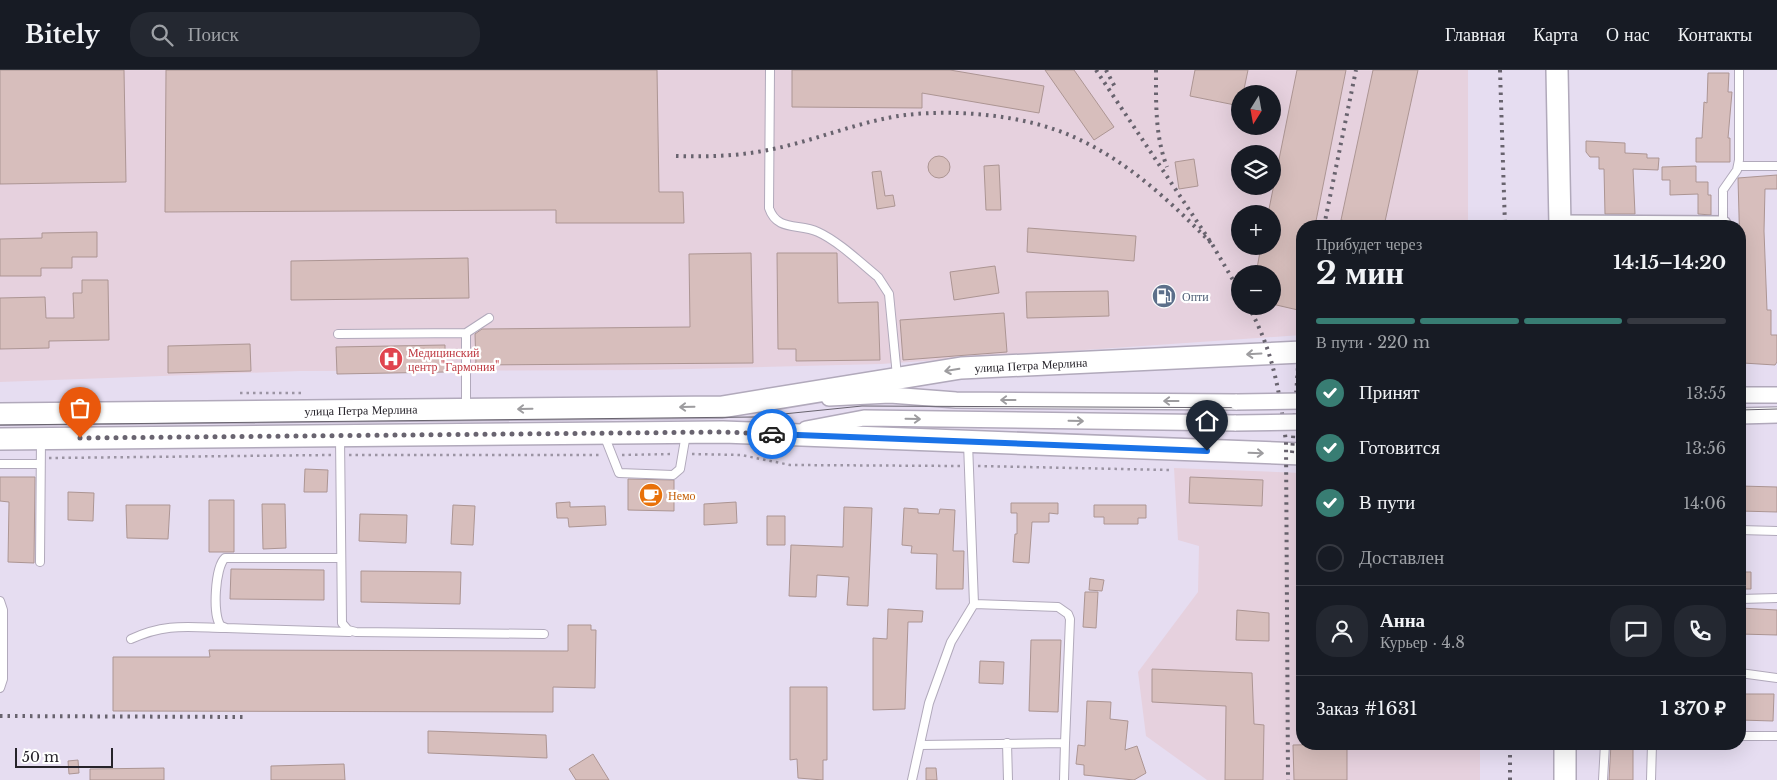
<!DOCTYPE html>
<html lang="ru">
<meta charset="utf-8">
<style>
body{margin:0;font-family:"Libre Baskerville",serif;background:#242831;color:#f1f3f6;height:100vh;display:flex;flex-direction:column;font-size:19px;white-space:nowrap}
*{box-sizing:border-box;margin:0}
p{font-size:16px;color:#9ea1a6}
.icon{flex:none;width:28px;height:28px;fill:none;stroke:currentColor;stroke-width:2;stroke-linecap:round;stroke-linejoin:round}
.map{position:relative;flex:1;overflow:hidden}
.side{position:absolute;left:1296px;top:150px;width:450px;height:530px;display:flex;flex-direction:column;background:#171b24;border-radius:20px;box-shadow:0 5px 20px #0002}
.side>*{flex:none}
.needle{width:32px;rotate:191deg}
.buttons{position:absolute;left:1231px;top:15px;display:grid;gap:10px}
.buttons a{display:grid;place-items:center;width:50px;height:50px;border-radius:50%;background:#171b24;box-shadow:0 5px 20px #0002;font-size:25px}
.scale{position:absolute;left:15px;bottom:12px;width:98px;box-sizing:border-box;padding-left:5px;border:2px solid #26232a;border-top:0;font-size:14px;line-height:18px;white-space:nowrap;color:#26232a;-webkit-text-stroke:4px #fff;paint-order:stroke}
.pin{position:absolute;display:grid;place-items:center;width:42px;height:42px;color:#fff;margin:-51px -21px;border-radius:50% 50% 50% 0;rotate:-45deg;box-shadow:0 0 5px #0007}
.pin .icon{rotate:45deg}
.courier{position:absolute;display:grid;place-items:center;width:50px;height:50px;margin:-25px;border:4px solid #1a73e8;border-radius:50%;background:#fff;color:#222;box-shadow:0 1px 6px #0007}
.headline em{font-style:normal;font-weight:700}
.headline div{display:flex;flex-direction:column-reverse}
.headline{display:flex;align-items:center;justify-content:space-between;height:85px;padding:0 20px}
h1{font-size:32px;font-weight:700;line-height:38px}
.bar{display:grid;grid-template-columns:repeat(4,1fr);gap:8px 5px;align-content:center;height:60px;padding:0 20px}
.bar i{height:6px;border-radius:4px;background:#363941}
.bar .selected{background:#387d73}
.bar p{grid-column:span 4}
.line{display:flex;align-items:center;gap:12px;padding:0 20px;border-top:1px solid #363941}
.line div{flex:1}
.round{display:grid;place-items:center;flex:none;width:52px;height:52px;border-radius:20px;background:#242831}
ol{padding:0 20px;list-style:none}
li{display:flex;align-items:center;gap:15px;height:55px}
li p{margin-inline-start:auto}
li .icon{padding:5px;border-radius:50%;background:#387d73;color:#fff;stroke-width:4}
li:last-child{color:#9ea1a6}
li i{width:28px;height:28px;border:2px solid #363941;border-radius:50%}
header{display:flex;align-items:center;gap:30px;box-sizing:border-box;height:70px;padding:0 25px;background:#171b24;border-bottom:1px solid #363941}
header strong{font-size:24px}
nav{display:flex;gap:28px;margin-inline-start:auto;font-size:18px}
.search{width:350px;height:45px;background:#242831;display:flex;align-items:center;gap:12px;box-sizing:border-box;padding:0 18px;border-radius:20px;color:#9ea1a6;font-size:19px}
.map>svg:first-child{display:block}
.industrial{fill:#e6d1de;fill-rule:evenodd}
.building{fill:#d7bebc;stroke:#ac9593}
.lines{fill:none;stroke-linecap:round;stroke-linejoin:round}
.lane-casing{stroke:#b1a9bb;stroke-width:10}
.street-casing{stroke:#b1a9bb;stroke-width:18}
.secondary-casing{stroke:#b1a9bb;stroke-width:24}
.path{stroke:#9b94a3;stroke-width:2.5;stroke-dasharray:2.5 4;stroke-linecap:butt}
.lane{stroke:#fff;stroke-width:8}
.street{stroke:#fff;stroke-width:15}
.secondary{stroke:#fff;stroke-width:21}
.tram{stroke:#68636e;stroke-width:1}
.rail{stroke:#68636e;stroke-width:4;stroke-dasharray:2.5 5;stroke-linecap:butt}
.street-bridge-casing{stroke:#b1a9bb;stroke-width:18;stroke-linecap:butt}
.street-bridge{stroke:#fff;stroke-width:15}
.oneway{stroke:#9d9c9f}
.done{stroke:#696470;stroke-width:5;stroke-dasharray:0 9}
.route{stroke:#1a73e8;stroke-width:6}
.labels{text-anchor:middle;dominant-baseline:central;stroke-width:4.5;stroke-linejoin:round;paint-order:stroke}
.service-label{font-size:12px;fill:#4e5e75;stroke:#fff;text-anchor:start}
.health-label{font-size:12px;fill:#be3a42;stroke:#fff;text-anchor:start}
.street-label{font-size:12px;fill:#26232a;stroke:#fff}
.food-label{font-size:12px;fill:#c56008;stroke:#fff;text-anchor:start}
</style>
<header>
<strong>Bitely</strong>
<div class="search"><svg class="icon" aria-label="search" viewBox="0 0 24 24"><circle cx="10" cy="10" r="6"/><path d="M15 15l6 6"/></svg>Поиск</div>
<nav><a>Главная</a><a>Карта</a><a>О нас</a><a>Контакты</a></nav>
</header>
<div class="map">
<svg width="1777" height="710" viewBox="0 0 1777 710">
<rect width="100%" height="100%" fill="#e6ddf1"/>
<path class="industrial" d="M0,0H1468V156H1302V265L881,294L651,300L300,301L0,312ZM1240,24H1272V56H1240ZM1240,84H1272V116H1240ZM1240,144H1272V176H1240ZM1240,204H1272V236H1240Z
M1174,398L1302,403V674H1480V710H1207L1146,666L1138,602L1198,522L1199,476L1178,470Z"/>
<path class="building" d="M0,0H124L126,112L0,114Z
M166,0H657L659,122H683L684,153H556V140L165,142Z
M792,0H950L1044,16L1039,43L922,23V38L792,37Z
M1045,0H1074L1114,57L1094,70Z
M1195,0H1248L1243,24H1240V36L1190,26Z
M1297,0H1346L1315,156H1302V216L1298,240L1272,234V204H1256L1261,176H1272V144H1268Z
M1373,0H1418L1384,156H1368L1341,150Z
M1708,3H1729L1728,22H1732L1728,68H1730V92H1696V68H1702L1704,32L1707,33Z
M1586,71L1625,73V83L1647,84V88H1659L1658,100L1633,99L1635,144H1605L1604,99H1599V87H1590L1586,82Z
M928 97a11 11 0 1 1 22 0a11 11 0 1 1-22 0Z
M1194,89L1198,116L1179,119L1175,92Z
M999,95L1001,140H986L984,96Z
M1696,96V112H1708V125H1711V145L1698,144V124L1670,125V110H1662V97Z
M881,101L885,126L893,125L895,136L877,139L872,102Z
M1777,105V119H1765L1764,161L1767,240H1771V265H1777V292L1775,295L1743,293L1738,108Z
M1028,158L1136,166L1134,191L1027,182Z
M97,162V187H72V198H41V206H0V169L42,168V163Z
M751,183L753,293L476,295L475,264L482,259L690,257L689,184Z
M777,183H837L838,233L878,232L880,290L796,291V279H778Z
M468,188L469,228L291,230V191Z
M995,196L999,223L954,230L950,202Z
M82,210H108L109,270L49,271V278L0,279V228L45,227L46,248H74L73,223H82Z
M1108,221L1109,246L1027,248L1026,222Z
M1004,243L1007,282L903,290L900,250Z
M250,274L251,301L168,303V276Z
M445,275V302L337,304L336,277Z
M305,399L328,400L327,422H304Z
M0,407H35L34,493L8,492L9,432L0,431Z
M1190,407L1263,410L1262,436L1189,433Z
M628,409L674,410V441L628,440Z
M1740,416L1777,417V442L1740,441Z
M68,422L94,423L93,451L68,450Z
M209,430H234V482H209Z
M570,432V437L605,436L606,455L569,457L568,448H557L556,433Z
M736,432L737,453L704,455V434Z
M1011,433H1058V444L1049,443V452H1032L1029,493L1013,492L1015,464H1017V443H1011Z
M262,434H285L286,478L263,479Z
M126,435H170L168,469L127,468Z
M453,435L475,436L473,475L451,474Z
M1094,435H1146V448H1138V454H1104V447H1094Z
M844,437L872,438L868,536L847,535L849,507L817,505L816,527L789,526L791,475L843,477Z
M904,438L918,439V443L939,444L940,439L955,440L953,481H964L963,519H936L937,484L911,483L912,476L902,475Z
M360,444L407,445L406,473L359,471Z
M767,446H785V475H767Z
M231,499L324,500V530L230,529Z
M361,501L461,502L460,534L361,532Z
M1740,502H1751V519H1740Z
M1090,508L1104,510L1102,521L1089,520Z
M1085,522H1098L1096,558L1083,557Z
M1740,538L1777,540V565L1740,564Z
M888,539L923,541L922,552H908L905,639L873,640V568L887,569Z
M1237,540L1269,543V571L1236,570Z
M568,555H591V560H596L595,618L553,617V642L113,641V587H210L209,580L568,581Z
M1031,570H1061L1058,642L1029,641Z
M980,591L1004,592L1003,614L979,613Z
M1152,599L1252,603L1254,654L1264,655L1263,710H1225L1226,636L1152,632Z
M790,617H827V690H823V710L798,708L797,689L790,690Z
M1740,624H1774L1773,651L1740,650Z
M1087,631L1111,632L1110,649L1128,651L1125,680L1137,676L1146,703L1134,710L1084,705V695L1076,694L1078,675L1085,676Z
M428,661L546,665L547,688L428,683Z
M1347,674V710H1294L1293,675Z
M1611,674H1633V710H1609Z
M593,684L609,710H576L569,699Z
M78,690L79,703L69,704L68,691Z
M344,694L345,710H271V696Z
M164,698V710H90V699Z
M926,698H936L937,710H926Z"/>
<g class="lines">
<g class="lane-casing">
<path id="lane" d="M770,0L769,138C777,162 799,153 818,162C838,171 861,193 878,207L889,224L897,306
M1738,96H1777
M1723,155V120L1737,100L1739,90V0
M338,264L466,263
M466,337V263L489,248
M604,365L619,403L673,405L680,399L686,364
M340,367L342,553L348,560L356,562L544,564
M0,394H40
M1740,460L1777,461
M341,488H225C215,497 212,546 221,556L226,558L349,562
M40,492L41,369
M1740,529L1777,528
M0,531L3,540V609L0,618
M131,569C165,553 188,557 224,558
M1740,603L1777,608
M1740,666H1777
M1007,673L1008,710
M920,675L1065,673L1070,549L1068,544L1058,537L974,534
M912,710L929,633L951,572L974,534L968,373
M1064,710L1065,673
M1603,710L1605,674
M1651,710L1652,674"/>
</g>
<g class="street-casing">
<path id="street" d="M1560,153L1723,154
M1740,325H1777
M829,328L890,325L956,330L1237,332
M1740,346L1777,345
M806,359L864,348L1236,353"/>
</g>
<g class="secondary-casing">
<path id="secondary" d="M1557,0L1560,156
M0,344L722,337L961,298L1302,282
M0,369L723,362L1302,384
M1565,674V710"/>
</g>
<path class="path" d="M240,323H304
M692,384L741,385L790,395L960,396
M349,385H601
M622,385L674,384
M49,388L331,385
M978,396L1169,400"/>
<use href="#lane" class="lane"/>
<use href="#street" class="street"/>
<use href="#secondary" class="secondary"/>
<path class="tram" d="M1740,340L1777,339
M0,355L754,347L862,336L1302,338"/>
<path class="rail" d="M1096,0L1212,174L1240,222
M1106,0L1115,17
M1156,0C1156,33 1155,66 1167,97
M1500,0L1505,156
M676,86C709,87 741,86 773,79C817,70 860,51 905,45C958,39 1027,45 1076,68C1129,92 1172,133 1212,174
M1324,156L1356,0
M1248,236C1273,279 1280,324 1286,372L1288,710
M1292,383L1299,282L1302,263
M0,646L244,647
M1510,710V674"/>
<g class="street-bridge-casing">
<path id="street-bridge" d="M1237,332L1302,331
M1236,353L1302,352"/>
</g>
<use href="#street-bridge" class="street-bridge"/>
</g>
<defs><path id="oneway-shaft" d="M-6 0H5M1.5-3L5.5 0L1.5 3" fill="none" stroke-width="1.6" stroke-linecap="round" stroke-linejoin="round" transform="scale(1.25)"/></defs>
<g class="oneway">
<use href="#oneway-shaft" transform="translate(1254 284) rotate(177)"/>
<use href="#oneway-shaft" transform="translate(952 300) rotate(171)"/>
<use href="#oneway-shaft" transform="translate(1008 330) rotate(-180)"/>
<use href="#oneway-shaft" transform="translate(1171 331) rotate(-180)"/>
<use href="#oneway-shaft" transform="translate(687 337) rotate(179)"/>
<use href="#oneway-shaft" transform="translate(525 339) rotate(179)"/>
<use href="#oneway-shaft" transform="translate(913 349) rotate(1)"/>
<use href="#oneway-shaft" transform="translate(1076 351) rotate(1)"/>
<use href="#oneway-shaft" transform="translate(1256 383) rotate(2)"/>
</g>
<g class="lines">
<path class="done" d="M80,368L723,362L772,364"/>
<path class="route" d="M772,364L1207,381"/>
</g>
<defs>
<g id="fuel-disc" transform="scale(1.25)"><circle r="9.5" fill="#5c6f8a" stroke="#fff"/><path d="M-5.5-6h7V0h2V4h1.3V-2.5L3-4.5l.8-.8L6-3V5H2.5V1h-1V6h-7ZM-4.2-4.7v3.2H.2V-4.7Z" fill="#fff"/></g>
<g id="hospital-disc" transform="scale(1.25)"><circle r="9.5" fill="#e0444e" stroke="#fff"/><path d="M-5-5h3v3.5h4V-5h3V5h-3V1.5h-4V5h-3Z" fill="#fff"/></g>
<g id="cafe-disc" transform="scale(1.25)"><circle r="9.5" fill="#e8710a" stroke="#fff"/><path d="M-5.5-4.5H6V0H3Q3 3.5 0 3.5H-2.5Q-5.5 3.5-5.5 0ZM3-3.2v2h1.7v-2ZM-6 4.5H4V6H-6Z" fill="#fff"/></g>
</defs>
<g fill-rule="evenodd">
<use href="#fuel-disc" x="1164" y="226"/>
<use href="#hospital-disc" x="391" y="289"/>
<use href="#cafe-disc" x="651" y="425"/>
</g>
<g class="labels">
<g class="service-label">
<text x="1182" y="226">Опти</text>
</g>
<g class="health-label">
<text x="408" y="282">Медицинский<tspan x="408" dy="14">центр "Гармония"</tspan></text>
</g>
<g class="street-label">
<text transform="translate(1031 295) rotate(-3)">улица Петра Мерлина</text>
<text transform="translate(361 340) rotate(-1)">улица Петра Мерлина</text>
</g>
<g class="food-label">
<text x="668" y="425">Немо</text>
</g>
</g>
</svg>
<div class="buttons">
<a><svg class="needle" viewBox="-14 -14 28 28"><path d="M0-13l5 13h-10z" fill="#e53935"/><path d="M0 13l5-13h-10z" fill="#9ea1a6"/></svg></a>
<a><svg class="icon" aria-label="layers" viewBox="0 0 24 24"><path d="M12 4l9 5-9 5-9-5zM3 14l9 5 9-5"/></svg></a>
<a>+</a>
<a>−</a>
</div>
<div class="scale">50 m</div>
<div class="pin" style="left:80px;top:368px;background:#ea580c"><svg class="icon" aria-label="bag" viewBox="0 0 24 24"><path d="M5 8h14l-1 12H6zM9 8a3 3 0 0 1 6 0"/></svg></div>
<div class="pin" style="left:1207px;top:381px;background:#1f2937"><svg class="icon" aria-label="home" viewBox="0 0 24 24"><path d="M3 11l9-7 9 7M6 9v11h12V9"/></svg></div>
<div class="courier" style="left:772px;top:364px"><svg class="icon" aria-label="car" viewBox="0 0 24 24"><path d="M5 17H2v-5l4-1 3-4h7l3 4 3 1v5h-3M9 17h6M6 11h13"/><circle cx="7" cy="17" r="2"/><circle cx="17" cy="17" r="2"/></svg></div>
<section class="side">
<div class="headline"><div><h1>2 мин</h1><p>Прибудет через</p></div><em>14:15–14:20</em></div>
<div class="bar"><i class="selected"></i><i class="selected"></i><i class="selected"></i><i></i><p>В пути · 220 m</p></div>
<ol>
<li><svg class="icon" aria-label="check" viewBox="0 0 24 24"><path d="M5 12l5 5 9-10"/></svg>Принят<p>13:55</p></li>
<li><svg class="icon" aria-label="check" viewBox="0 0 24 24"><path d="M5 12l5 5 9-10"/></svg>Готовится<p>13:56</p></li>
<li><svg class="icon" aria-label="check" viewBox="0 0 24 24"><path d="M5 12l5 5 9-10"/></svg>В пути<p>14:06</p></li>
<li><i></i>Доставлен</li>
</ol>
<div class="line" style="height:90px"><a class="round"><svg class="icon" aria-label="person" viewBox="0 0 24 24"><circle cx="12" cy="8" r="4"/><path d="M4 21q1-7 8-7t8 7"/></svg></a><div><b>Анна</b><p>Курьер · 4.8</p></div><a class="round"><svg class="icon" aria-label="chat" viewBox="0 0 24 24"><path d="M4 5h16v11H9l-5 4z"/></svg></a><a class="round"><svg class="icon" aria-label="phone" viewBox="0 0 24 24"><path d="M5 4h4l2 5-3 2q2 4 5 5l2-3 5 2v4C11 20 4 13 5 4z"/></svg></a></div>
<div class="line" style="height:65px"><div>Заказ #1631</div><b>1 370 ₽</b></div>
</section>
</div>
